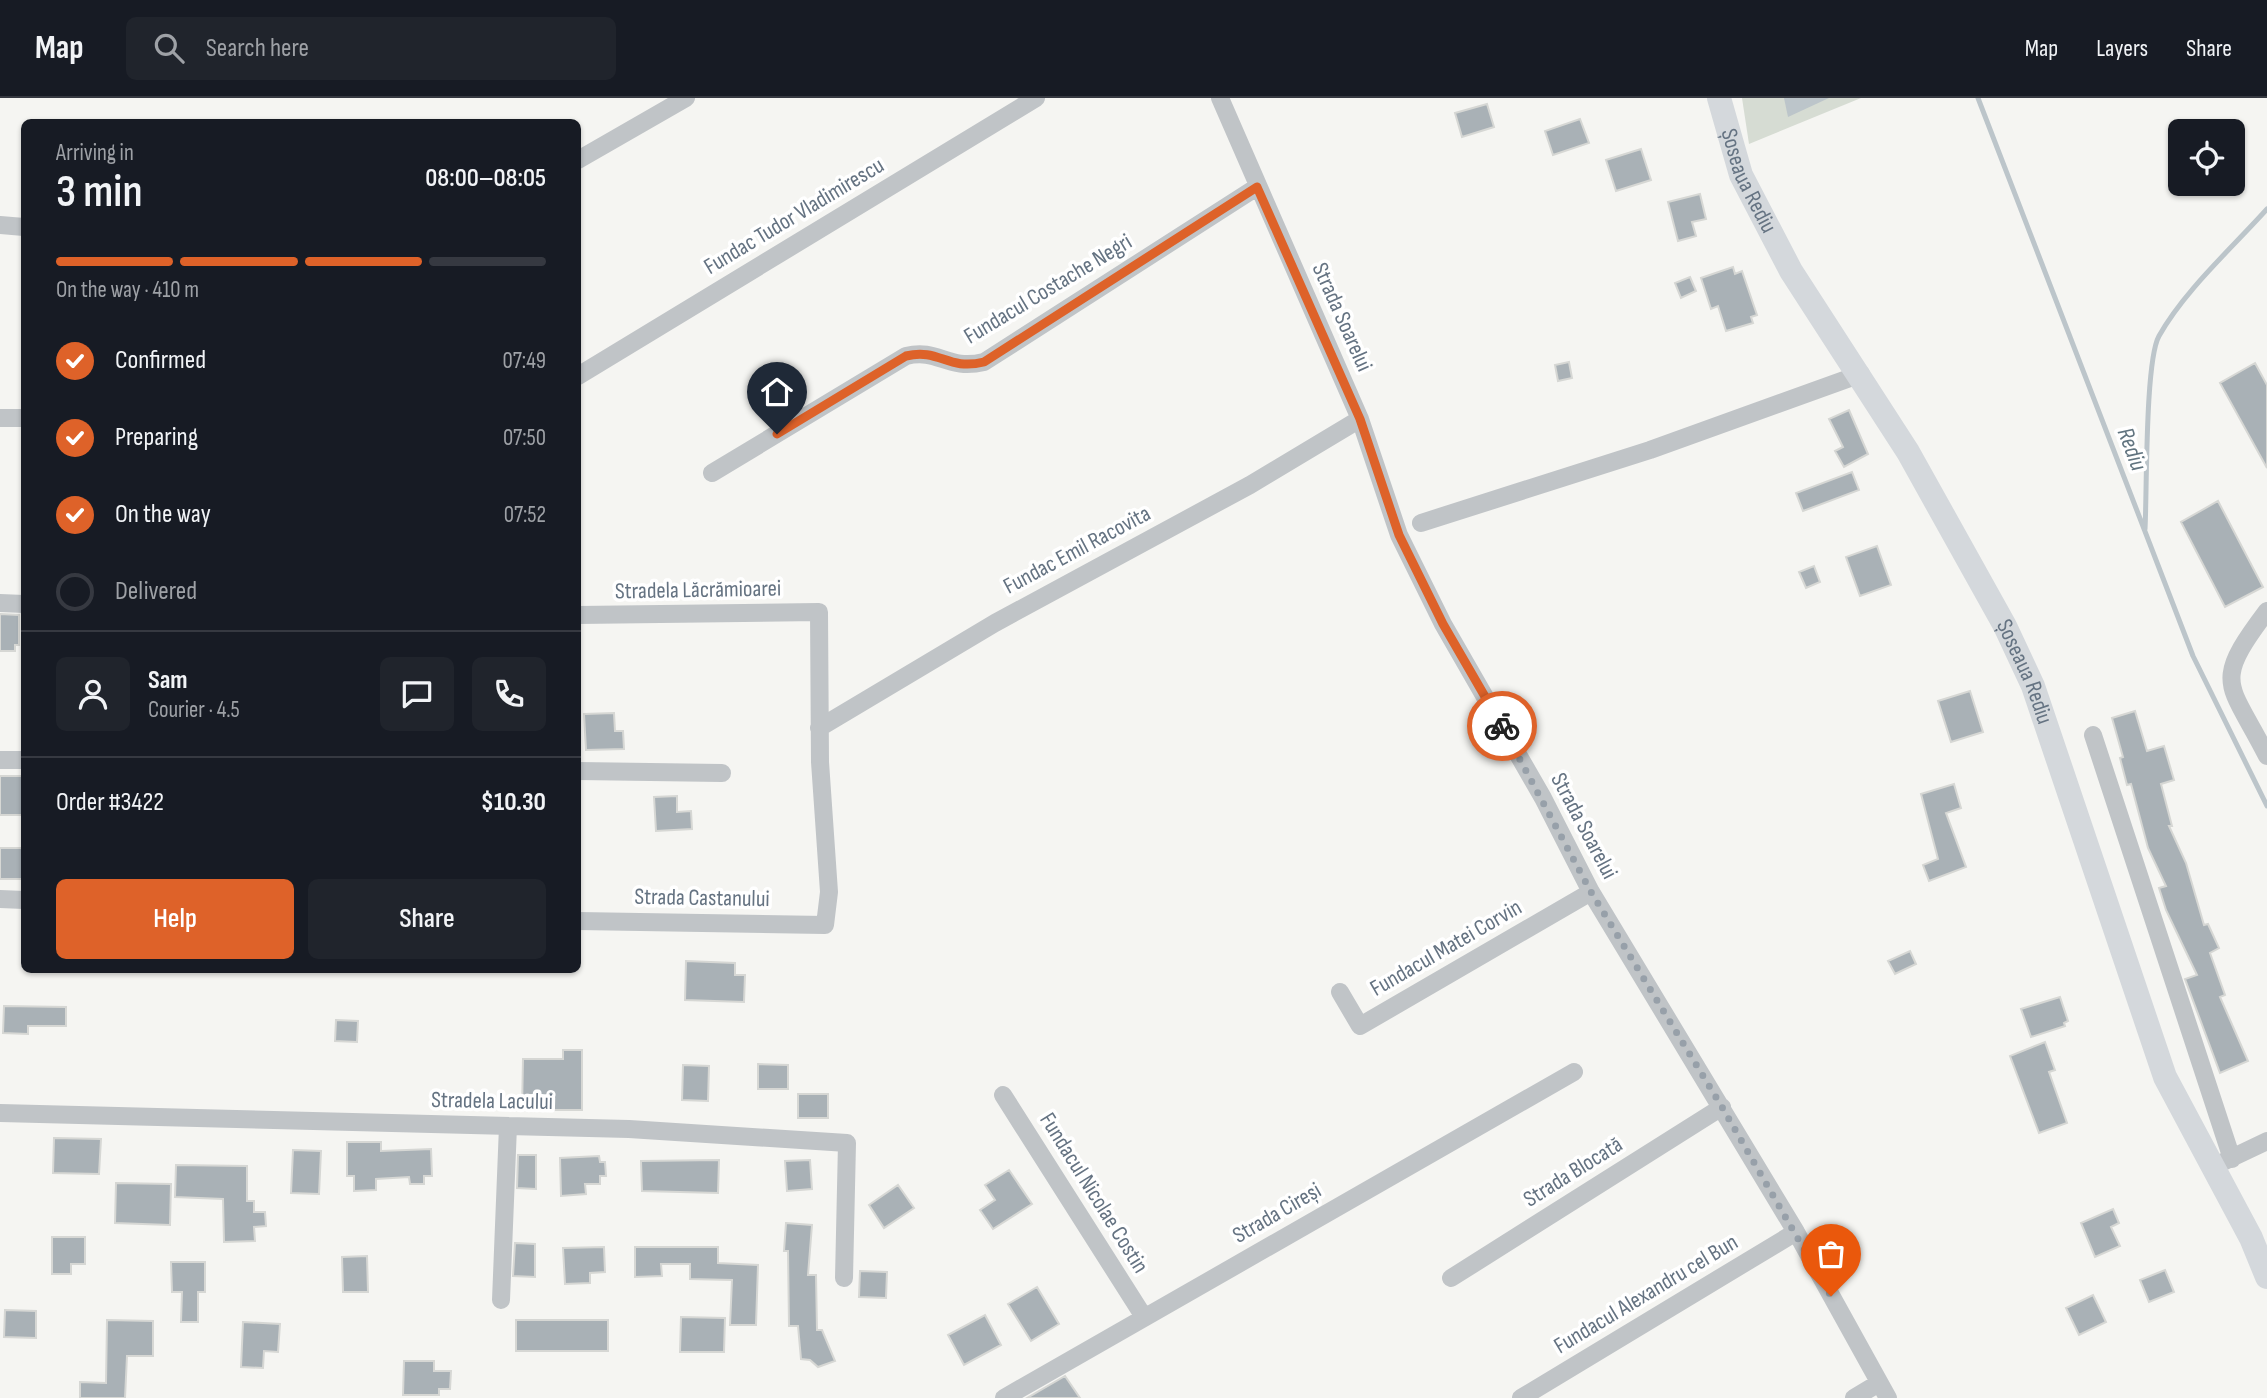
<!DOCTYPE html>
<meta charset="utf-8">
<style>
body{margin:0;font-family:"Sofia Sans Condensed",sans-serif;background:#20242c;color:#f1f3f6;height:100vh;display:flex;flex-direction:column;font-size:26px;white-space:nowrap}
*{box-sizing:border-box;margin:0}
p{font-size:23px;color:#9ea1a6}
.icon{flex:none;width:38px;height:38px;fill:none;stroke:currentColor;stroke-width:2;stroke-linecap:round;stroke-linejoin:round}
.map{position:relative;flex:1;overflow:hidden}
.panel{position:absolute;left:21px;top:21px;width:560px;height:854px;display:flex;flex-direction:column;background:#171b24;border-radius:10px;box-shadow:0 2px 5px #0004}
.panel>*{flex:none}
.buttons{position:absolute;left:2168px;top:21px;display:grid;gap:14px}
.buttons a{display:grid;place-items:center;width:77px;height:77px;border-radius:10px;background:#171b24;box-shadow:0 2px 5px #0004;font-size:35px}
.pin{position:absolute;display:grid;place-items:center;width:60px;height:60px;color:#fff;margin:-72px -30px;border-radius:50% 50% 50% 0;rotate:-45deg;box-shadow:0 0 7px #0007}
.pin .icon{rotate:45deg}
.courier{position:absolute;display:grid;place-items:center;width:70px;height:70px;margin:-35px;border:5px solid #de6229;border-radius:50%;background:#fff;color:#222;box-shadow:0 2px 9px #0007}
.overview em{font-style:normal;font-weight:600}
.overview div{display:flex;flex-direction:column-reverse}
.overview{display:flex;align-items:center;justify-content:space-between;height:119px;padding:0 35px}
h1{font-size:46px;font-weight:600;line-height:52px}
.bar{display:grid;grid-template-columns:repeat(4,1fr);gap:10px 7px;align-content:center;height:84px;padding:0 35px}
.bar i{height:9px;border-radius:5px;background:#363941}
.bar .current{background:#de6229}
.bar p{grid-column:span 4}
.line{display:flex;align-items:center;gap:18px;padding:0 35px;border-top:2px solid #363941}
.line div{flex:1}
.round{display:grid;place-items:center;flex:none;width:74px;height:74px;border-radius:10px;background:#20242c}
ol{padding:0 35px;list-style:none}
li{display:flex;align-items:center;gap:21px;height:77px}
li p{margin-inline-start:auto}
li .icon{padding:7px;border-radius:50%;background:#de6229;color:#fff;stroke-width:4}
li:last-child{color:#9ea1a6}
li i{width:38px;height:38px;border:4px solid #363941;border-radius:50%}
.action{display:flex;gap:14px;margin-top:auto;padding:14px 35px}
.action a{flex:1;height:80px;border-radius:10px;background:#de6229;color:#fff;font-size:28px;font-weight:600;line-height:80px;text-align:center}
.action a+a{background:#20242c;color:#f1f3f6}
header{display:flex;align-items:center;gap:42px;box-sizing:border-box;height:98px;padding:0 35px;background:#171b24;border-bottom:2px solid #363941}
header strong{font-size:33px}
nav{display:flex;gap:38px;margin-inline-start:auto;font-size:24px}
.search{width:490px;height:63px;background:#20242c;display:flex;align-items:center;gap:18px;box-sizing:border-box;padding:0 24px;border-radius:10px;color:#9ea1a6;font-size:26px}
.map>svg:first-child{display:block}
.green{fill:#d6dcd3}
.water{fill:#bcc5ca}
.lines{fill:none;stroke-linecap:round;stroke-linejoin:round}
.stream{stroke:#bcc5ca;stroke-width:5}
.building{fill:#a9b1b6;stroke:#d6d7d4;stroke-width:2}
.minor{stroke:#c0c4c7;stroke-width:18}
.secondary{stroke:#d4d8dc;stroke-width:24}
.done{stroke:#97a0a9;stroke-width:7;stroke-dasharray:0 12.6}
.route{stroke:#de6229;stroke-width:9}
.labels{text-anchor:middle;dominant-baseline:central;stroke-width:7;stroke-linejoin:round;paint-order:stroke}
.street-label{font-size:23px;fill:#657382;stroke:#fff}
.water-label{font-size:24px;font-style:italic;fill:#61747f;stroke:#fff}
</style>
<header>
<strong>Map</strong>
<div class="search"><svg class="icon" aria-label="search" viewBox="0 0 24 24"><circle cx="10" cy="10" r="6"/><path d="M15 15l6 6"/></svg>Search here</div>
<nav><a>Map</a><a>Layers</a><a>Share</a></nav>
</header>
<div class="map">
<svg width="2267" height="1300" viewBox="0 0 2267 1300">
<rect width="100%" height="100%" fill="#f5f5f2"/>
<path class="green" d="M1742,0H1861L1749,46Z"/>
<path class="water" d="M1784,0H1829L1788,19Z"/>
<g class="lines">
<path class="stream" d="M1978,0L2193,558L2267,708
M2145,431C2147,395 2145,263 2159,238C2184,193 2232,150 2267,111"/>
</g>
<path class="building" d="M1487,6L1494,29L1462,39L1455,15Z
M1580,21L1589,45L1553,57L1545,33Z
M1641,51L1651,82L1616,93L1606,62Z
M1700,96L1706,121L1692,124L1696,138L1678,143L1668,104Z
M1733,169L1735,176L1742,173L1757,217L1751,219L1753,225L1726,233L1718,208L1711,211L1701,180Z
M1690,179L1696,193L1681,200L1675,185Z
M1569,264L1572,280L1558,283L1555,267Z
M2255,265L2267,287V370L2220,285Z
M1849,312L1868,356L1844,369L1835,353L1843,349L1829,321Z
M1852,374L1859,392L1803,413L1796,395Z
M2218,403L2263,489L2225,509L2181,424Z
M1877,448L1891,487L1860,498L1846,459Z
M1814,468L1820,484L1806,490L1799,474Z
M0,516L19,517V547H15V553H0Z
M1970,593L1983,634L1951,644L1938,603Z
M2135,613L2147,653L2164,648L2174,682L2161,686L2172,728H2169L2186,765L2204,827L2208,826L2219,850L2210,855L2225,897L2220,899L2248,963L2220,975L2185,881L2197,877L2166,812L2159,790L2166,788L2148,750L2131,686L2127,687L2120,660L2123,659L2112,620Z
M614,615L615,633H623L624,651L586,652L584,616Z
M0,678H24V717H0Z
M1954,686L1961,710L1946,715L1966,769L1929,783L1923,767L1938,761L1921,696Z
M677,698V714L691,713L692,731L656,733L654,699Z
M0,750H24V781H0Z
M1910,853L1916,866L1895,876L1888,863Z
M686,863L735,865V877H745L744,904L685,902Z
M2060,899L2068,923L2064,925L2065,928L2031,939L2021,911Z
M4,908L66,909V928H28V936L3,935Z
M336,922L358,923L357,944L335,943Z
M2045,944L2055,972L2049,974L2067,1025L2039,1035L2010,958Z
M563,952H582V1012H522L523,961H563Z
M758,966L788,967V991H758Z
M683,967L709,968L708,1003L682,1002Z
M798,996H828V1020H798Z
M54,1040L101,1041L99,1076L53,1075Z
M347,1044H381V1053L431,1051L432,1078H424V1086H410L409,1079L376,1081V1092L354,1093V1078H347Z
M293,1052L321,1053L319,1096L291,1095Z
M518,1057H536V1091L517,1090Z
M599,1058L600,1064H605L606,1078H600V1086H585L586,1096L561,1098L560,1060Z
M719,1062L718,1095L642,1093L641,1063Z
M810,1062L812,1091L787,1093L785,1063Z
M176,1067L247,1068V1103H254V1114H265L266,1128L254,1129L255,1143L224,1144L223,1101L175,1099Z
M1009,1072L1032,1106L993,1131L980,1112L995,1102L985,1087Z
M116,1085L171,1086L170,1127L115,1125Z
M898,1087L914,1110L884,1130L869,1107Z
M2113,1111L2119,1125L2111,1129L2120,1148L2095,1159L2081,1125Z
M786,1125L812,1127L808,1177H816L817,1232H822L835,1263L818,1269L810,1262L801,1261L798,1228H789L788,1153H784Z
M52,1139H85V1166H71V1176H52Z
M515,1145L535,1146V1179L513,1178Z
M604,1149L605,1174L590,1175V1185L565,1186L563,1150Z
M635,1149H718V1165L758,1167L756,1227H730L732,1182L690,1181V1166H661L662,1178L635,1179Z
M367,1158L368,1194H343L342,1159Z
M171,1164H205V1194H198V1224H181L182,1194H172Z
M2165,1172L2174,1194L2149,1204L2140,1182Z
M860,1173L887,1174L886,1200L859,1199Z
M1037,1189L1059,1226L1031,1243L1008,1206Z
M2093,1197L2106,1224L2079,1237L2066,1210Z
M5,1212L36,1213V1240L4,1239Z
M985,1217L1001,1247L964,1267L948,1237Z
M681,1219L725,1220L724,1254H680Z
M107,1222L153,1223V1258H127L125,1300H80V1284L106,1285Z
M516,1222H608V1253H516Z
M243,1224L280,1226L278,1254L264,1253L263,1270L241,1269Z
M404,1263H434V1273H451L450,1291H439V1297H403Z
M1065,1278L1080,1300H1027Z"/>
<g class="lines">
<path class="minor" d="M1220,0L1360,321L1399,437L1443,526L1543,700L1591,794L1796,1134L1888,1300
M578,62L686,0
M0,127L24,129
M578,278L1036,0
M0,320H24
M712,375L906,258C939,250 947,273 984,264L1257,89
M1421,425L1650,352L1861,276
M0,505L24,506
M2267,513C2211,587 2229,583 2267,658
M578,517L819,514L820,664L829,794L825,827L578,823
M819,630L995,525L1250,387L1360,321
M2093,637L2232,1061
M0,662H24
M578,673L722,675
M0,801L24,802
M1340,894L1360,928L1591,794
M1003,997L1144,1219
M0,1015L629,1031L847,1045L844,1180
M2223,1064L2267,1043
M1451,1180L1722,1009
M501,1202L508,1028
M1004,1300L1574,974
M1521,1300L1796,1134
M1854,1300L1879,1285"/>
<path class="secondary" id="s1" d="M1719,0L1741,77L1791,173L1908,354L2005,528L2033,588L2165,979L2251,1140L2267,1179"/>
</g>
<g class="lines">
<path class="done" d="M1502,628L1591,794L1722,1009L1831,1198"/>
<path class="route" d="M777,336L906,258C940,250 947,273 984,264L1257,89L1360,321L1399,437L1443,526L1502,628"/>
</g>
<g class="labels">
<g class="street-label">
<text stroke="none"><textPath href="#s1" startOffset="88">Șoseaua Rediu</textPath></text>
<text transform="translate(794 118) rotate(-31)">Fundac Tudor Vladimirescu</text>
<text transform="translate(1048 191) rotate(-31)">Fundacul Costache Negri</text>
<text transform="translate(1342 219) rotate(66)">Strada Soarelui</text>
<text transform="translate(1077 452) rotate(-28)">Fundac Emil Racovita</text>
<text transform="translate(698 492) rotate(-1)">Stradela Lăcrămioarei</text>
<text stroke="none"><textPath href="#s1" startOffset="653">Șoseaua Rediu</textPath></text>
<text transform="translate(1584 728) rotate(62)">Strada Soarelui</text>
<text transform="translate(702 800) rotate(1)">Strada Castanului</text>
<text transform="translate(1446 850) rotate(-30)">Fundacul Matei Corvin</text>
<text transform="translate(492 1003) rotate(1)">Stradela Lacului</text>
<text transform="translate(1573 1074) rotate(-32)">Strada Blocată</text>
<text transform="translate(1094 1095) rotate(58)">Fundacul Nicolae Costin</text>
<text transform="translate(1277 1115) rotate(-30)">Strada Cireși</text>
<text transform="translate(1646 1196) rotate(-31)">Fundacul Alexandru cel Bun</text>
</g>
<g class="water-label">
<text transform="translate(2132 351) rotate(69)">Rediu</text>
</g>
</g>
</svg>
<div class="buttons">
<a><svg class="icon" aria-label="locate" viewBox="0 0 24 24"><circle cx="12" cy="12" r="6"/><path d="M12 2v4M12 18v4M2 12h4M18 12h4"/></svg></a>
</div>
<div class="pin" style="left:1831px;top:1198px;background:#ea580c"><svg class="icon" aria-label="bag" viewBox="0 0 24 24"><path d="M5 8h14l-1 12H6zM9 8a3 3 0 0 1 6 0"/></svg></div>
<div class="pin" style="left:777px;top:336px;background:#1f2937"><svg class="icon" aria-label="home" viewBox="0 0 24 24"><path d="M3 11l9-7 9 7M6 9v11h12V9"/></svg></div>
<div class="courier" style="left:1502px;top:628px"><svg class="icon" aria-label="bike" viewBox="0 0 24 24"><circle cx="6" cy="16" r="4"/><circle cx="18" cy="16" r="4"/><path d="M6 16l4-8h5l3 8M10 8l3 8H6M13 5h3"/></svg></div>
<section class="panel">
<div class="overview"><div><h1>3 min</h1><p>Arriving in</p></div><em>08:00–08:05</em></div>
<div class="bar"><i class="current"></i><i class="current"></i><i class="current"></i><i></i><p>On the way · 410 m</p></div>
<ol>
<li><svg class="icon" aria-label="check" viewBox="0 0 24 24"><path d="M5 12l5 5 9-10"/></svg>Confirmed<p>07:49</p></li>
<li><svg class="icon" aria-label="check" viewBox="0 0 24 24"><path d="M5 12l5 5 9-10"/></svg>Preparing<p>07:50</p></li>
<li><svg class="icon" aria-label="check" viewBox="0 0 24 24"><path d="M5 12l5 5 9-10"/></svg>On the way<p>07:52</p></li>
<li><i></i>Delivered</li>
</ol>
<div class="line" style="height:126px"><a class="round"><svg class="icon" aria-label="person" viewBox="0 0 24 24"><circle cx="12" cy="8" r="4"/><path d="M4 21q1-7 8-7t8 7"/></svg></a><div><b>Sam</b><p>Courier · 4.5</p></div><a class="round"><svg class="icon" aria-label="chat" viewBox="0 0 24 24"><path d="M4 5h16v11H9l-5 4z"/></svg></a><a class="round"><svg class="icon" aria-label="phone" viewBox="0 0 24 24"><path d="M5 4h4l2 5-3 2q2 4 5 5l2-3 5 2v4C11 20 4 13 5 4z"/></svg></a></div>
<div class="line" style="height:91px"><div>Order #3422</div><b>$10.30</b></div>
<div class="action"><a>Help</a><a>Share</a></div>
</section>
</div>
